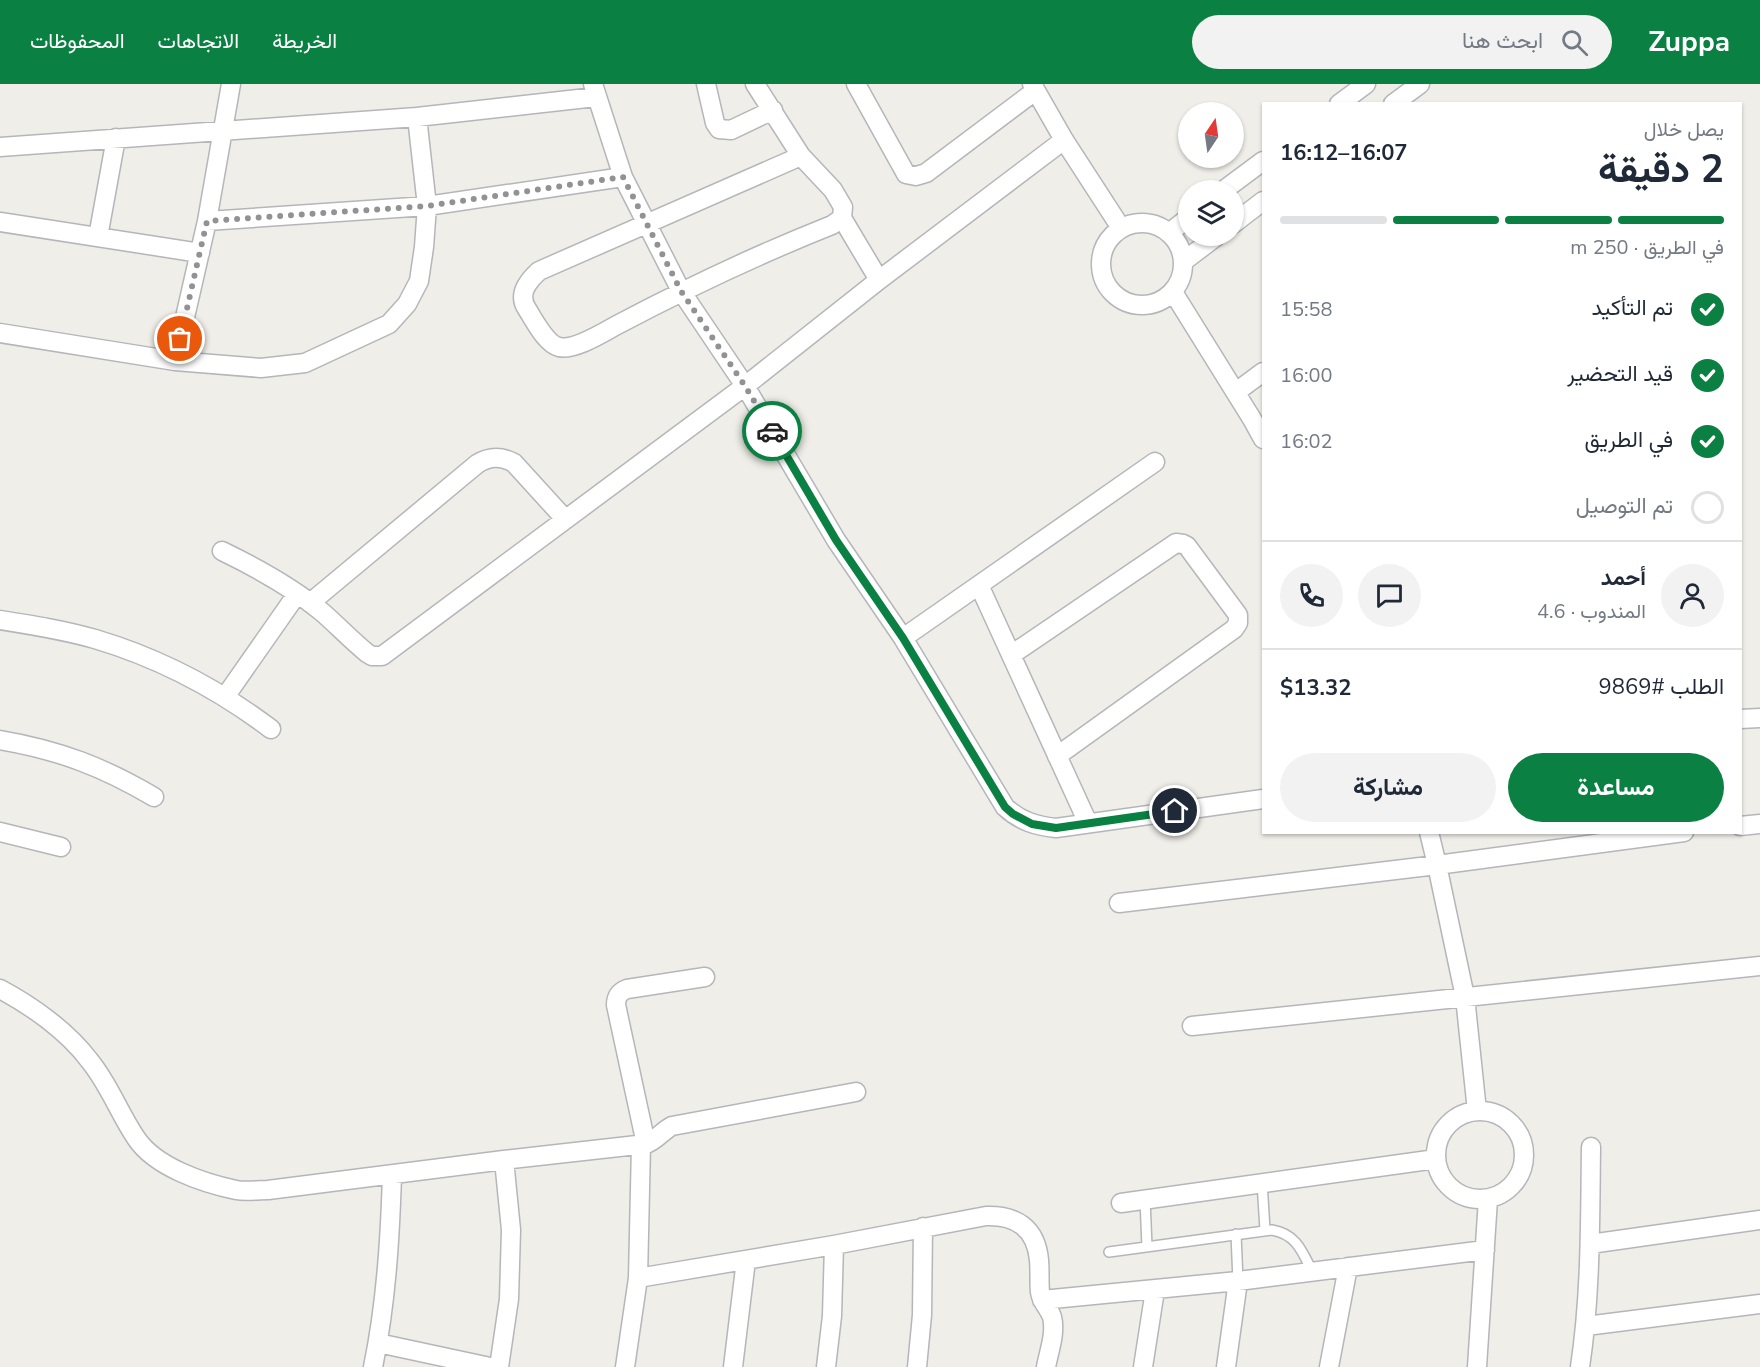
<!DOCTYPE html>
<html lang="ar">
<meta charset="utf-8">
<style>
body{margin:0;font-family:"Nunito Sans",Vazirmatn,sans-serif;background:#f2f2f3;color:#1f2937;direction:rtl;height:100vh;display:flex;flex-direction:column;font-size:22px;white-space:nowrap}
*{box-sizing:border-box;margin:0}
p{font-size:20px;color:#747a83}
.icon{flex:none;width:33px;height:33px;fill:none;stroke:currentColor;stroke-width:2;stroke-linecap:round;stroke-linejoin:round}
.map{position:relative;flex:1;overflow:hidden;direction:ltr}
.sheet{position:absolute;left:1262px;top:18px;width:480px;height:732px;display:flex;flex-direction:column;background:#fff;border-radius:0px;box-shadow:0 2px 4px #0004;direction:rtl}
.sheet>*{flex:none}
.needle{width:39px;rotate:13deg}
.buttons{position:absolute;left:1178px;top:18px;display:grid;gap:12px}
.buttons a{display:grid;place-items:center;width:66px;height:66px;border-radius:50%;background:#fff;box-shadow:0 2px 4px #0004;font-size:30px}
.pin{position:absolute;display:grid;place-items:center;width:51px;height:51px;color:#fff;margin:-26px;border:3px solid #fff;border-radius:50%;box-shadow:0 2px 6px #0007}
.courier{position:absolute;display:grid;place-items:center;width:60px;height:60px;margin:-30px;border:4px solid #0b8043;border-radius:50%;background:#fff;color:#222;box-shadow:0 2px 8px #0007}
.overview em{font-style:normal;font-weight:700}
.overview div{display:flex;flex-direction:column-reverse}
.overview{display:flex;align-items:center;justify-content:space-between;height:102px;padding:0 18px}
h1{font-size:39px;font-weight:700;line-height:45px}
.bar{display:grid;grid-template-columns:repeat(4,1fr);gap:9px 6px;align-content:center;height:72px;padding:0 18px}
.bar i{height:8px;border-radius:4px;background:#e0e1e3}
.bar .on{background:#0b8043}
.bar p{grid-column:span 4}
.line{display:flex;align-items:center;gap:15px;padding:0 18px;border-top:2px solid #e0e1e3}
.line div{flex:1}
.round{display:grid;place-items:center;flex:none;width:63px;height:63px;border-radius:32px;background:#f2f2f3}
ol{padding:0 18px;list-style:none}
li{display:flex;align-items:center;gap:18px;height:66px}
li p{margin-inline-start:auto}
li .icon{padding:6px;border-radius:50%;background:#0b8043;color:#fff;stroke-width:4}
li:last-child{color:#747a83}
li i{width:33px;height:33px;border:3px solid #e0e1e3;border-radius:50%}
.primary-button{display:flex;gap:12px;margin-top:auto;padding:12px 18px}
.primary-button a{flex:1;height:69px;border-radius:36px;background:#0b8043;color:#fff;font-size:24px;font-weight:700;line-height:69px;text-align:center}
.primary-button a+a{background:#f2f2f3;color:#1f2937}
header{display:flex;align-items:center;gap:36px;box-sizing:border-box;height:84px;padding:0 30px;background:#0b8043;color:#fff}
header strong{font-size:28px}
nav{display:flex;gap:33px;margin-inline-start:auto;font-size:21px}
.search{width:420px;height:54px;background:#f2f2f3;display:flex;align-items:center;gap:15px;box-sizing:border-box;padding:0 21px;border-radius:33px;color:#747a83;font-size:22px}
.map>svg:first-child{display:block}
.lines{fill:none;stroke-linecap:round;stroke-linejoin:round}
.service-casing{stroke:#b4b6ba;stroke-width:12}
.minor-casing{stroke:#b4b6ba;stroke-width:21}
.service{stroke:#fff;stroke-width:9}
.minor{stroke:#fff;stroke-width:18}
.done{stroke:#919294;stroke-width:6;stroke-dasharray:0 10.8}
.route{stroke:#0b8043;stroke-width:8}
</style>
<header>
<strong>Zuppa</strong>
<div class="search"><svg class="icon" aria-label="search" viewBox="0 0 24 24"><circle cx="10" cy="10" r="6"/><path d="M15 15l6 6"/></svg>ابحث هنا</div>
<nav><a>الخريطة</a><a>الاتجاهات</a><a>المحفوظات</a></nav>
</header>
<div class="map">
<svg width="1760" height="1283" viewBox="0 0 1760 1283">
<rect width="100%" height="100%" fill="#efeee8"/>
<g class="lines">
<g class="service-casing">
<path id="service" d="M1262,1098L1265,1146
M1145,1115L1147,1163
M1236,1150L1238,1197
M1109,1168L1272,1146C1296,1150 1302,1167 1312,1187"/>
</g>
<g class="minor-casing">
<path id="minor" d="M593,0L623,93L681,207L745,302L836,456L903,554L1005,723C1020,737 1036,742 1056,744L1263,715
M706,0L715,39L719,45L731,46L773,26
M755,0L801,72L833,106L843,123L842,134L832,141C759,170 687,204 617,241C604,248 574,267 559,263C546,260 534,236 527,225C517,210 528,197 539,187L801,72
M856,0L906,90L916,92L926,89L1035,7
M1032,0L1064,56L1121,144
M1339,20L1366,0
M1393,20L1420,0
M0,63L417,33L596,13
M1224,106L1263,77
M842,134L879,196
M207,137L427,122L623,93
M0,138L200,169
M1101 180a41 41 0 1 1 82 0a41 41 0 1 1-82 0Z
M1233,140L1263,117
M1169,149L1188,134
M98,153L116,54
M1184,177L1217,152
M1173,208L1252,335L1263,355
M0,249L175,277L261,284L305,279L389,240L407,220L419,197L424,163L427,122L417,33
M175,277L207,137L231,0
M1236,308L1263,288
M222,467C257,484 292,503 322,528C337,541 351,556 367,569L372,572H382L745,302L879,196L1064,56
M979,501L1088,739
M310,519L477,380C490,372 501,372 514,379L565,435
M0,536C32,541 64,546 95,555C159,574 218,605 271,645
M903,554L1155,378
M1011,571L1176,459L1183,460L1187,462L1238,531V539L1234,545L1057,672
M225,613L297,510
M1740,635L1760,634
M0,656C59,666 103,683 154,713
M1740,742L1760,740
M0,748L61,763
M1429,748L1437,781L1465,913L1477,1027
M1119,819L1437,781L1684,748
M0,905C32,922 67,947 89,976C109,1000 119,1029 136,1054C155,1083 203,1099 236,1106C246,1108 257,1106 268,1106L504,1076L646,1060C657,1056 662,1047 672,1042L856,1008
M1192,942L1760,882
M1436 1071a44 44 0 1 1 88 0a44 44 0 1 1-88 0Z
M646,1060L616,921C616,913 619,908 627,905L705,893
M1121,1119L1436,1075
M1590,1160L1760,1136
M638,1194L834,1161L986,1132C1016,1131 1036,1144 1039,1176C1040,1187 1039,1198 1040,1208C1041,1218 1049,1224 1052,1233C1056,1249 1049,1267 1046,1283
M1042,1216L1238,1197L1485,1166
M1586,1242L1760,1220
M378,1259L490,1283
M373,1283C386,1220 390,1156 392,1091
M499,1283L509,1215L511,1146L504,1076
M625,1283L638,1194L641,1061
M733,1283L746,1176
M826,1283L832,1232L834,1161
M917,1283L922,1231L923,1143
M1143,1283L1155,1206
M1226,1283L1238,1197
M1329,1283L1348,1183
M1477,1283L1488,1115
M1580,1283C1591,1210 1590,1137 1591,1063"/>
</g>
<use href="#service" class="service"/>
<use href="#minor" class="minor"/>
</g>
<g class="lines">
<path class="done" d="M180,255L207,137L427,122L623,93L681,207L745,302L772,347"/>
<path class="route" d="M772,347L836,456L903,554L1005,723L1013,730L1032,740L1056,744L1175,727"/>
</g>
</svg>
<div class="buttons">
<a><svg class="needle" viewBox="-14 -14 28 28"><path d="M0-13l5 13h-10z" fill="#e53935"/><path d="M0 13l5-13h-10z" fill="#747a83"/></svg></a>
<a><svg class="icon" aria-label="layers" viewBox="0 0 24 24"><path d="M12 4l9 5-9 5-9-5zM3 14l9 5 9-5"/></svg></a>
</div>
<div class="pin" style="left:180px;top:255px;background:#ea580c"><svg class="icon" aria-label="bag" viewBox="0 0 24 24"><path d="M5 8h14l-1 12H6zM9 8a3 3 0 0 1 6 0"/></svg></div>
<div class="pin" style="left:1175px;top:727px;background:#1f2937"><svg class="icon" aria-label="home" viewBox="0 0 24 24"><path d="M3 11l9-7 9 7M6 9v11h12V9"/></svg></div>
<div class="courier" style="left:772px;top:347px"><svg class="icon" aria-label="car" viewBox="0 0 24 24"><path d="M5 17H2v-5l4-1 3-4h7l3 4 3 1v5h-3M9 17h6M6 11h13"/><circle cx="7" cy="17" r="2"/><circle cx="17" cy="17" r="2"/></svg></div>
<section class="sheet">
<div class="overview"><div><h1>2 دقيقة</h1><p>يصل خلال</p></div><em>16:07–16:12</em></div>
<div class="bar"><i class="on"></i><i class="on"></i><i class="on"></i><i></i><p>في الطريق · 250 m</p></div>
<ol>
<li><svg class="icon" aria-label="check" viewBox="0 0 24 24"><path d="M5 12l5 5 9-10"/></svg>تم التأكيد<p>15:58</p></li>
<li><svg class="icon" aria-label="check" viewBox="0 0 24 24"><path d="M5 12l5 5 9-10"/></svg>قيد التحضير<p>16:00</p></li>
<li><svg class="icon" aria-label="check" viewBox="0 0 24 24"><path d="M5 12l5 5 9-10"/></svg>في الطريق<p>16:02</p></li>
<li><i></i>تم التوصيل</li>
</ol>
<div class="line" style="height:108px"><a class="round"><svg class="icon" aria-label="person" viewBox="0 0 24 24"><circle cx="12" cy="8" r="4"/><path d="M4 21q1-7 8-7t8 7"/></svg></a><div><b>أحمد</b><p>المندوب · 4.6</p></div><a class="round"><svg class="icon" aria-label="chat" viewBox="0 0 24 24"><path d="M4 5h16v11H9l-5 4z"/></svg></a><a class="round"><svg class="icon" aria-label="phone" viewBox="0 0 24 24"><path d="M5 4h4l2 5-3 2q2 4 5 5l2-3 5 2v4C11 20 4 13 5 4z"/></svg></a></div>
<div class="line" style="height:78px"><div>الطلب #9869</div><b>$13.32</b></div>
<div class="primary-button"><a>مساعدة</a><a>مشاركة</a></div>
</section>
</div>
